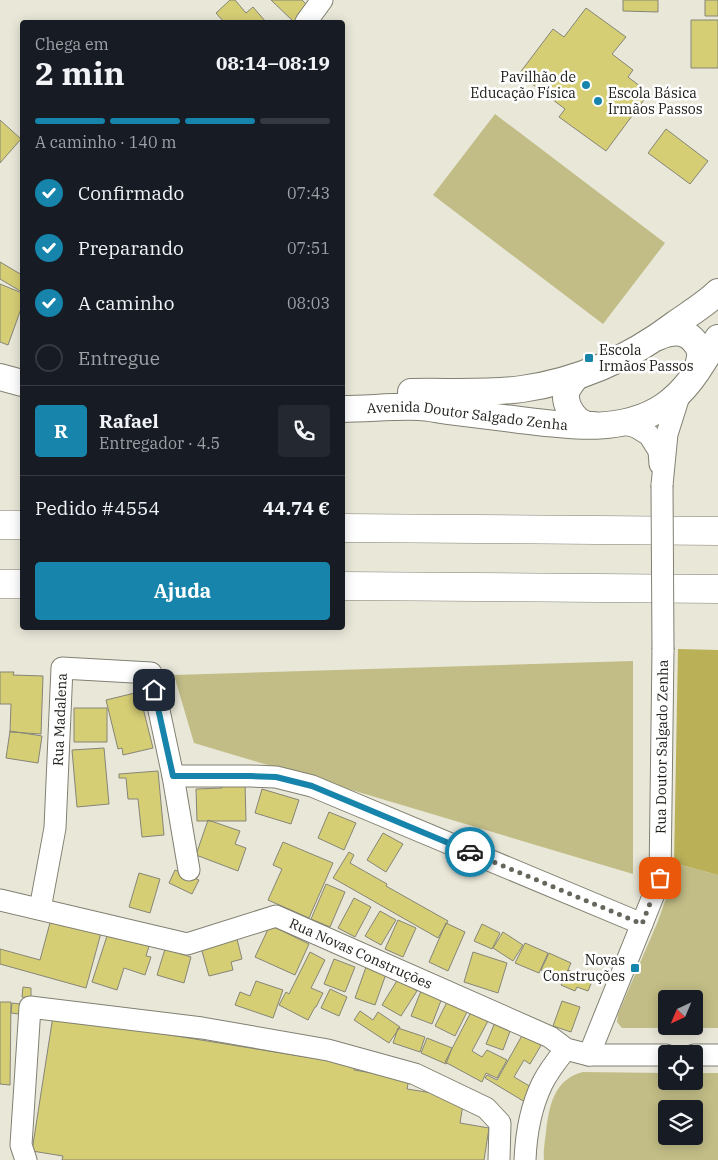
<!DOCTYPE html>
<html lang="pt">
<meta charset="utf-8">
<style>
body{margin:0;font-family:"IBM Plex Serif",serif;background:#242831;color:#f1f3f6;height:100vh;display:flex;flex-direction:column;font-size:19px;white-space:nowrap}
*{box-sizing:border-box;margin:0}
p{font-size:16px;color:#9ea1a6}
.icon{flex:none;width:28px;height:28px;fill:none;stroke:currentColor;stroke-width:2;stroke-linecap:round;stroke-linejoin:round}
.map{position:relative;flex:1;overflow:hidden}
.drawer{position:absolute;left:20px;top:20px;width:325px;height:610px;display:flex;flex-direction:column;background:#171b24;border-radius:5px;box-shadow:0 2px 12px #0003}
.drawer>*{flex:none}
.needle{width:32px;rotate:224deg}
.tools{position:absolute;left:658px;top:990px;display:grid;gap:10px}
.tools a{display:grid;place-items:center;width:45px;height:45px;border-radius:5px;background:#171b24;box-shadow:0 2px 12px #0003;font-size:25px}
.pin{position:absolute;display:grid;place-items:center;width:42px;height:42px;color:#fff;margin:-21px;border-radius:10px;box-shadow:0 2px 8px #0006}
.courier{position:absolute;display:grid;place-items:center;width:50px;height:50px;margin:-25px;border:4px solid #1684ab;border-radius:50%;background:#fff;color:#222;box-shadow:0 1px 6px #0007}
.overview em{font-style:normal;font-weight:800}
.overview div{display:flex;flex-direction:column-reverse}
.overview{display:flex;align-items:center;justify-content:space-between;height:85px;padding:0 15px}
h1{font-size:32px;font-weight:800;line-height:38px}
.bar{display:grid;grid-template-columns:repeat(4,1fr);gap:8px 5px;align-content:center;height:60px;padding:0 15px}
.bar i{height:6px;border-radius:4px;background:#363941}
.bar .on{background:#1684ab}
.bar p{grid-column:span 4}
.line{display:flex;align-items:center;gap:12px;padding:0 15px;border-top:1px solid #363941}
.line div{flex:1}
.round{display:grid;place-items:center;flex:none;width:52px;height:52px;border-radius:5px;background:#242831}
ol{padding:0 15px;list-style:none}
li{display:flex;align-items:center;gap:15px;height:55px}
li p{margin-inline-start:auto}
li .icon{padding:5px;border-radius:50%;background:#1684ab;color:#fff;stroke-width:4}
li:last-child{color:#9ea1a6}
li i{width:28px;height:28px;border:2px solid #363941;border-radius:50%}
.action{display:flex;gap:10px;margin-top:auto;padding:10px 15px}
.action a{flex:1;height:58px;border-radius:5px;background:#1684ab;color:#fff;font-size:20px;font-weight:800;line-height:58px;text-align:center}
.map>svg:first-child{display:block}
.green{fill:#c2bd86;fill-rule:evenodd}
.forest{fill:#b9b058}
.building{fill:#d6ce75;stroke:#868577}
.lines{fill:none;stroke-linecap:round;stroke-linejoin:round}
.minor-casing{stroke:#818072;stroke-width:23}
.major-casing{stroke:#818072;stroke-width:28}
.highway-casing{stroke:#818072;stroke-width:29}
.minor{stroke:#fff;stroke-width:21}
.major{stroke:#fff;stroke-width:26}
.highway{stroke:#fff;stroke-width:28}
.minor-bridge-casing{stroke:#818072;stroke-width:23;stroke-linecap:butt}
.minor-bridge{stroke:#fff;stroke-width:21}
.done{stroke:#67665d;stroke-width:5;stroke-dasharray:0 9}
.route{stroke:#1684ab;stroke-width:6}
.poi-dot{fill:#1684ab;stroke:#fff;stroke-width:2}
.labels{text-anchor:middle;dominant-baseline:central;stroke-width:5;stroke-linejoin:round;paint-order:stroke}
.poi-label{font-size:14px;fill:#21201b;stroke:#fff;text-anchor:end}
.street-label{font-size:14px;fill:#21201b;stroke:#fff}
</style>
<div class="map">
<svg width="718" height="1160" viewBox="0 0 718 1160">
<rect width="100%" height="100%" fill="#e8e7d8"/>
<path class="green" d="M495,114L665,243L603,324L433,195Z
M633,661V874L194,743L174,675Z
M674,863L718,875V1028H622L617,1022L618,1014L658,921L671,884ZM666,999H694V1026H666Z
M583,1072L666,1073V1081H694V1073H718V1160H544C543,1151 545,1141 546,1132C549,1106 554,1079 583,1072ZM666,1109H694V1136H666Z"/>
<path class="forest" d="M678,649L718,650V875L674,863Z"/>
<path class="building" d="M230,0H235L246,13L253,7L266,22H224L216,13Z
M271,0H302L310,8L296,22H294Z
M623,0H658V12L623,11Z
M705,0H718V16H705Z
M586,8L626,37L612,54L633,70L628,77L649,93L606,151L559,117L565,109L519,74L553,29L564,37Z
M691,20H718V68H691Z
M0,120L21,139L0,163Z
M666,129L708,161L690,184L648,153Z
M0,262L22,275V292L0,279Z
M0,284L22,293V306L8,345L0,342Z
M0,672H14L13,675L43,676L41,734L10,732L11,704H0Z
M139,692L153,748L123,755L122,748L118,749L106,700Z
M74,708H107V742H74Z
M10,731L42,736L38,763L6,758Z
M104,748L109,804L77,807L72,750Z
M158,771L164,835L142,837L138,799H128L126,778H119V774Z
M222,784H245L246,821H197L196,789L222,788Z
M262,789L299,800L291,824L255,813Z
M329,812L356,823L344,850L318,838Z
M208,820L240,831L235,844L246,848L238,871L196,855Z
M383,833L403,844L386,872L367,860Z
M283,842L333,863L309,918L268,900L282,869L273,865Z
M349,852L354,855L350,863L387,884L386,886L448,921L438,938L333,878Z
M175,870L199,880L192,894L169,883Z
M139,873L160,879L150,913L129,907Z
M326,884L345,892L330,927L311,919Z
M354,898L371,907L355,937L338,928Z
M380,911L396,920L381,945L365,936Z
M51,919L101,933L86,988L0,964V949L40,960Z
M398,920L416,928L403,957L385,949Z
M446,923L465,932L448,971L429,962Z
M482,924L500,933L492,949L474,941Z
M270,925L309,944L295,975L255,957Z
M503,932L523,945L513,961L493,948Z
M108,933L149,946L146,956L151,957L145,975L124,968L117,990L92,982Z
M236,935L242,959L231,962L233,970L209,976L200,944Z
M525,943L548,953L539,973L515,963Z
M165,949L191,957L184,983L157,975Z
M310,952L325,960L311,988L323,993L316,1007H315L308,1020L279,1005L286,992L289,994Z
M473,952L507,963L498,993L464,982Z
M549,953L571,963L563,981L541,970Z
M334,959L355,967L345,992L324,984Z
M366,967L386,974L375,1005L355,998Z
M568,970L593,979L588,991L577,987L575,991L561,985Z
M398,979L417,991L401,1016L382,1005Z
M256,981L283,990L273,1018L235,1005L240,992L250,996Z
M23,987L31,988V998L22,997Z
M330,989L347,997L339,1016L321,1008Z
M421,991L442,998L432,1024L411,1016Z
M448,1000L468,1010L455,1036L435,1026Z
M562,1001L580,1007L571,1032L553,1026Z
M0,1002H11L10,1085L0,1084Z
M12,1003L20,1004L19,1014L11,1013Z
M360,1011L373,1020L378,1012L400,1027L389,1043L354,1020Z
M471,1012L488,1021L472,1051L482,1057L487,1050L507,1060L497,1078L486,1073L482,1082L445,1062Z
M53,1016L355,1065L354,1070L409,1079L407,1089L464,1098L460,1123L489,1128L484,1160H62L63,1156L32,1151Z
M496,1020L512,1026L503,1050L486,1044Z
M398,1028L425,1037L420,1052L393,1043Z
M524,1032L543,1042L530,1064L524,1060L514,1077L533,1088L525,1102L485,1078L487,1075L497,1080Z
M427,1038L452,1048L446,1064L421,1053Z"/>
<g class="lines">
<g class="minor-casing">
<g id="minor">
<path d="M306,22L322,0"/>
<path d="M621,423L636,427L649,435L659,451L660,464"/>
<path d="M662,485L667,434L680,393"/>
<path d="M173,776H251L276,777L312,786L642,924"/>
<path id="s1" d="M0,900L187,944L276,916L550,1037L566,1049L589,1055H666"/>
<path id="s2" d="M40,909L55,828L62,668L151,673L173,776L189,870"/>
<path id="s3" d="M589,1055L660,879L663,650"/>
<path d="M694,1055H718"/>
<path d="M26,1160L21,1145L30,1007L202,1028L328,1050L415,1074L486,1108L500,1123L499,1160"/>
<path d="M525,1160C526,1135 531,1107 542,1084C548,1072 557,1060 566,1049"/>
</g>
</g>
<g class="major-casing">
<g id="major">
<path d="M658,337C670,332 684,329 694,341C697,344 699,348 700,351C701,358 698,365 697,371"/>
<path d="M0,377L22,383"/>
<path d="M576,377C572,382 567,388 566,394C565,406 574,420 585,424C587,425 590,425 593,425"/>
<path d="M411,392C448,391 485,394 522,389C578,381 630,358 675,324C689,314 706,304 718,292"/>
<path id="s4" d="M342,409C368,409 393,406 418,407C428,407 439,410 449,411C472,414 496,417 520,420C567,426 623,434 664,406C689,389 703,362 718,338"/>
</g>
</g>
<g class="highway-casing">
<path id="highway" d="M0,525H22
M342,528L718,531
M0,584H22
M342,586L718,589"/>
</g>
<use href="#minor" class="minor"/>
<use href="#major" class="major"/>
<use href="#highway" class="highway"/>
<g class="minor-bridge-casing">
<path id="minor-bridge" d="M662,485L663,650"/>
</g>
<use href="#minor-bridge" class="minor-bridge"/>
</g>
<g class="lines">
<path class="done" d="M470,852L642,924L660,878"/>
<path class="route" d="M154,690L173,776H250L276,777L312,786L470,852"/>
</g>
<g class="poi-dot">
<circle cx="586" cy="85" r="5"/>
<circle cx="598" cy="101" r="5"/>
<rect x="584" y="353" width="10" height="10" rx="2.5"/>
<rect x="630" y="963" width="10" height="10" rx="2.5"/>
</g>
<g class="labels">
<g class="poi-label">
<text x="576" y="77">Pavilhão de<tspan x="576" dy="16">Educação Física</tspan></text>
<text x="608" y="93" text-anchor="start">Escola Básica<tspan x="608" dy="16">Irmãos Passos</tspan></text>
<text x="599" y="350" text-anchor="start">Escola<tspan x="599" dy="16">Irmãos Passos</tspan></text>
<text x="625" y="960">Novas<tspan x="625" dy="16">Construções</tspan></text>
</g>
<g class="street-label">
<text stroke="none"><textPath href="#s4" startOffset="126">Avenida Doutor Salgado Zenha</textPath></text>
<text stroke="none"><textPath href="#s2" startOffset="191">Rua Madalena</textPath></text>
<text stroke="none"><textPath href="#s3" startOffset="322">Rua Doutor Salgado Zenha</textPath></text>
<text stroke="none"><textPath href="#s1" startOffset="378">Rua Novas Construções</textPath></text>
</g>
</g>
</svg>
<div class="tools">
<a><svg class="needle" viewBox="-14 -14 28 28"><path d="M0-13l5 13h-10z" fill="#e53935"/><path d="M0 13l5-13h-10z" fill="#9ea1a6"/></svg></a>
<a><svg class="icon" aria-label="locate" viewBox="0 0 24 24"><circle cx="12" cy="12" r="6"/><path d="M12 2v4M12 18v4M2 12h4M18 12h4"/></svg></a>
<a><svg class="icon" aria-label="layers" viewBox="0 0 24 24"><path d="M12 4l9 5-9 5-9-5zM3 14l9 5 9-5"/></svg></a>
</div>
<div class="pin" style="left:660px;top:878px;background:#ea580c"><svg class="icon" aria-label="bag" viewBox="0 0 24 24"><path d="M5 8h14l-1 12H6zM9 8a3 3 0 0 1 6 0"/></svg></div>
<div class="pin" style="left:154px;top:690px;background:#1f2937"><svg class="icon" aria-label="home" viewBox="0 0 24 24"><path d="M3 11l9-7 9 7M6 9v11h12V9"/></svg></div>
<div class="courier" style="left:470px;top:852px"><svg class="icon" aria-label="car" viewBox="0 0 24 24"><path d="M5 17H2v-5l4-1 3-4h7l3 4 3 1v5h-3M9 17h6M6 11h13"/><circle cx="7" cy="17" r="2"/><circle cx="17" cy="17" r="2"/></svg></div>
<section class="drawer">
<div class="overview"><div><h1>2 min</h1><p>Chega em</p></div><em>08:14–08:19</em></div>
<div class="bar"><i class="on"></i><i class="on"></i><i class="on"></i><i></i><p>A caminho · 140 m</p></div>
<ol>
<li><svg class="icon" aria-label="check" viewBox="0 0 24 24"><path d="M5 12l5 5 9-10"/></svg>Confirmado<p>07:43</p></li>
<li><svg class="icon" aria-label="check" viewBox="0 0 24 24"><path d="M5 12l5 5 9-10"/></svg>Preparando<p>07:51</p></li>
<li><svg class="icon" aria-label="check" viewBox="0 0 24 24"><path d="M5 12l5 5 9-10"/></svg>A caminho<p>08:03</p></li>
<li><i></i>Entregue</li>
</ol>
<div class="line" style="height:90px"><b class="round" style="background:#1684ab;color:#fff">R</b><div><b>Rafael</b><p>Entregador · 4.5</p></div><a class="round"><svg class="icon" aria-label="phone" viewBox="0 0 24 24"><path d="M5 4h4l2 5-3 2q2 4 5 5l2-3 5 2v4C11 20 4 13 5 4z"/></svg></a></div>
<div class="line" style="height:65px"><div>Pedido #4554</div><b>44.74 €</b></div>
<div class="action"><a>Ajuda</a></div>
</section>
</div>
